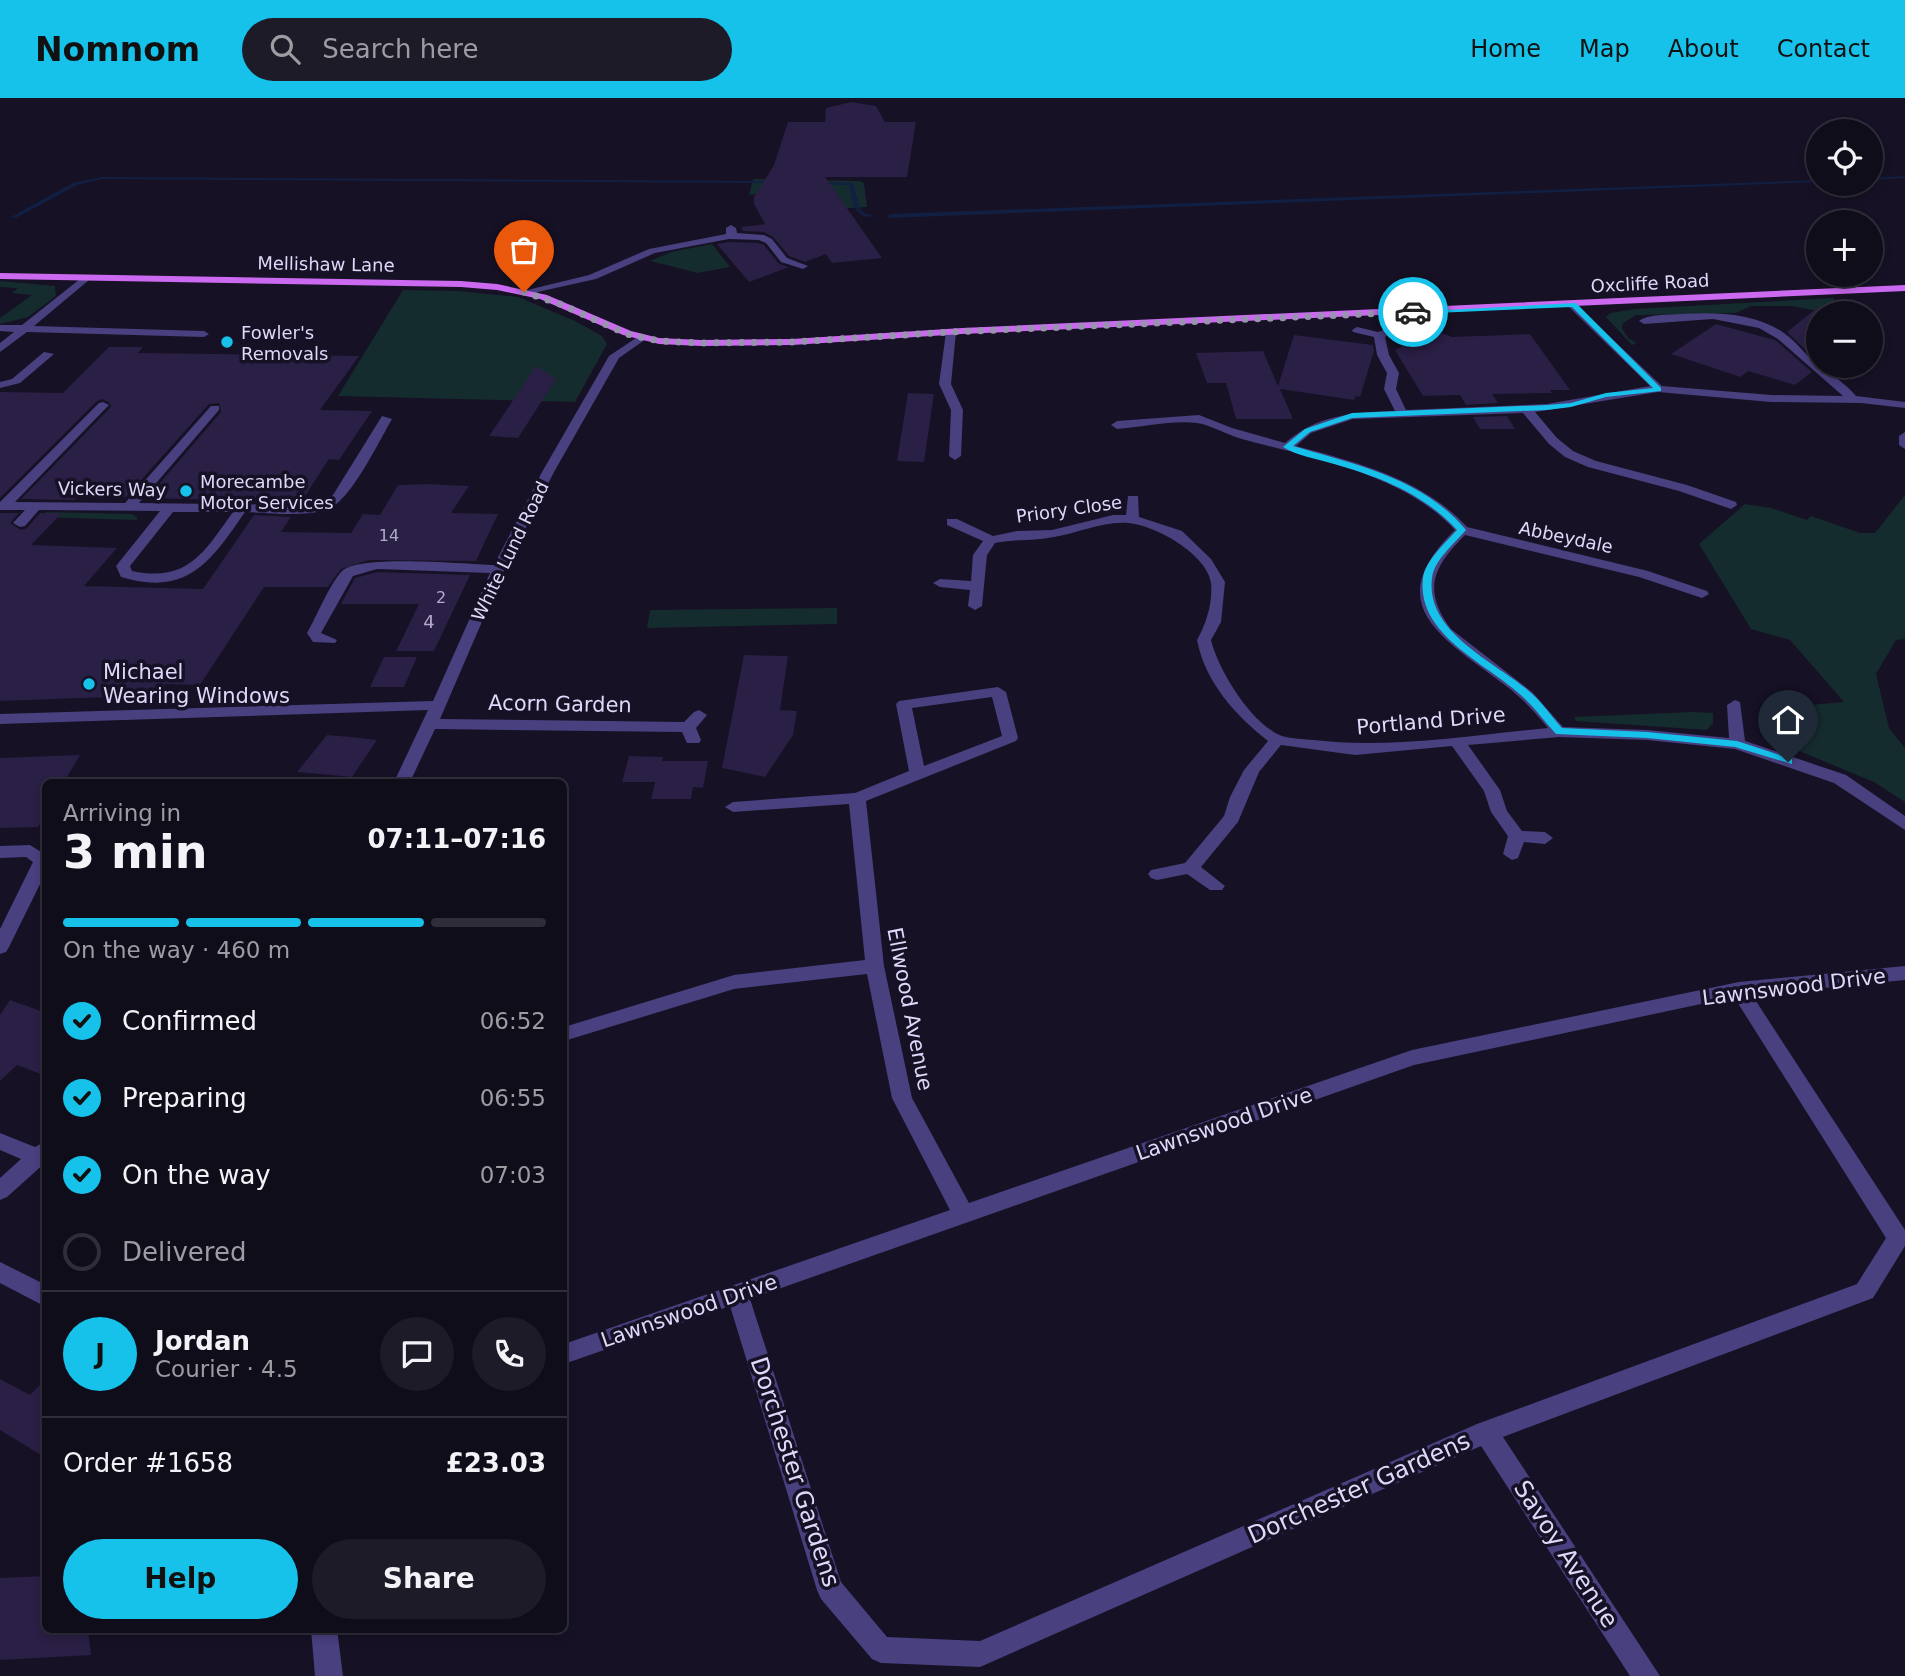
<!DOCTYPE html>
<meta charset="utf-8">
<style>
body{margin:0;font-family:"DejaVu Sans",sans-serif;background:#1e1b28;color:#f1f3f6;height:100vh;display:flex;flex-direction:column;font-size:26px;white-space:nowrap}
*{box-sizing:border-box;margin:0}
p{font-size:23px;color:#9c9ca3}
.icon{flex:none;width:38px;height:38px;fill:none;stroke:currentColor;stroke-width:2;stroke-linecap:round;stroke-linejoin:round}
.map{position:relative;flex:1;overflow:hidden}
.drawer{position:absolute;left:42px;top:681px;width:525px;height:854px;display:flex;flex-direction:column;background:#100d1b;border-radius:10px;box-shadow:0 4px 10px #0003,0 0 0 2px #302d3a}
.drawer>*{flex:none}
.fabs{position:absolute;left:1806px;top:21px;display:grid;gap:14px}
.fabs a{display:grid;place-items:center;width:77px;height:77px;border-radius:50%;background:#100d1b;box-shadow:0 4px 10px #0003,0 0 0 2px #302d3a;font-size:35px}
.pin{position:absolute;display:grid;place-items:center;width:60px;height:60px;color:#fff;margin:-72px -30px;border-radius:50% 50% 50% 0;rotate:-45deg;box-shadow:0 0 7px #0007}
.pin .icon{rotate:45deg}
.courier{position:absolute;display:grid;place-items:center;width:70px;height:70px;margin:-35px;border:5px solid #16c1ea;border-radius:50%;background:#fff;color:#222;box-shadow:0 2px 9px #0007}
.summary em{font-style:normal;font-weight:600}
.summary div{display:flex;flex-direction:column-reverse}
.summary{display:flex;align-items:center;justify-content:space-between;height:119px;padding:0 21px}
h1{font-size:46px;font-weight:600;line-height:52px}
.bar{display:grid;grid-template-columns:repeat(4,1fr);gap:10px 7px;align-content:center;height:84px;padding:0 21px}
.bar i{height:9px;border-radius:5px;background:#302d3a}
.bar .current{background:#16c1ea}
.bar p{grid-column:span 4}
.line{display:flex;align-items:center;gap:18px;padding:0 21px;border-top:2px solid #302d3a}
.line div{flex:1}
.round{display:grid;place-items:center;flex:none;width:74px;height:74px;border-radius:37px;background:#1e1b28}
ol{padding:0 21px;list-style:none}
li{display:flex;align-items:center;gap:21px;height:77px}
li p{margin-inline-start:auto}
li .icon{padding:7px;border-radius:50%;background:#16c1ea;color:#111;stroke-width:4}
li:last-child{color:#9c9ca3}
li i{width:38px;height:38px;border:4px solid #302d3a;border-radius:50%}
.primary-button{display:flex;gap:14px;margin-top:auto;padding:14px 21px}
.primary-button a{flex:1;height:80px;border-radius:42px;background:#16c1ea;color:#111;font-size:28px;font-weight:600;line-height:80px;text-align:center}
.primary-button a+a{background:#1e1b28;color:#f1f3f6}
header{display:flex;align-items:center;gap:42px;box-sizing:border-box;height:98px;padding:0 35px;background:#16c1ea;color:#111}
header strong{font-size:33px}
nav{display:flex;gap:38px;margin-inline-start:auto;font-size:24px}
.search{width:490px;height:63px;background:#1e1b28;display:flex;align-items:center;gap:18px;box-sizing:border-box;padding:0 24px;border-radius:38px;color:#9c9ca3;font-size:26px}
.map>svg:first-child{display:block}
.green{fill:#152c2e}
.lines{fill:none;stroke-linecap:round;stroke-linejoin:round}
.stream{fill:#111f43;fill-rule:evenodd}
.building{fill:#2a1f44}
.minor{fill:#48407f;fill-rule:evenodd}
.major{fill:#cb69f1;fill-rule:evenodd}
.route{fill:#16c1ea}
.done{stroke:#9992b0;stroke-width:7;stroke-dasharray:0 12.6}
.poi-dot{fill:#16c1ea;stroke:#161124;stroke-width:2.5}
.labels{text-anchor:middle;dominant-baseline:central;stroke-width:7;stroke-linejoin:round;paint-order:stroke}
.far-number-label{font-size:16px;fill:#b2aacd}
.far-street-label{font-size:18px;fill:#dfd8fb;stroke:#161124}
.far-poi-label{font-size:18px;fill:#dfd8fb;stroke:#161124;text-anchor:start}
.number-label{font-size:18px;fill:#b2aacd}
.poi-label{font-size:21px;fill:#dfd8fb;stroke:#161124;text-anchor:start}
.street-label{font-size:21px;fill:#dfd8fb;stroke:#161124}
.near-street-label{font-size:24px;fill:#dfd8fb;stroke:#161124}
</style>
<header>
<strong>Nomnom</strong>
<div class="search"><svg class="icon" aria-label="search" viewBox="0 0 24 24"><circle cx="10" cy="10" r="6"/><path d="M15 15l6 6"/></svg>Search here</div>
<nav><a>Home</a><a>Map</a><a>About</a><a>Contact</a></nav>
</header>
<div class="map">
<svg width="1905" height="1578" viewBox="0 0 1905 1578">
<rect width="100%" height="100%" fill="#161124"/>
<path class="green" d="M753,81L860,83L864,85L867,109L835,111L818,89L749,97Z
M712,146L730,169L698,175L650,163L671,154Z
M0,183L55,188L56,198L28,219L0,226V220L32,197L12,195L18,190L0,189Z
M403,192L459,193L518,199L575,223L602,238L607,246L575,304L338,298Z
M1833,200L1842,212L1818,213L1792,208H1751L1736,215L1636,217L1623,225L1622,230L1628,240L1637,245L1632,247L1606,219L1610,215L1635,211Z
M1905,397V541L1896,542L1876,576L1889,630L1905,650V704L1874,684L1763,638L1759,622L1768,611L1844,604L1790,542L1751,531L1699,446L1745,406L1771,410L1807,422L1811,418L1860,435H1875Z
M47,414L132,416L138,420L136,422L36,419Z
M837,510V526L647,530L650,512Z
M1694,614L1713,615V625L1707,632L1576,623L1574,619Z"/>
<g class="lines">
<path class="stream" d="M1905,78V80L1871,82V80Z
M102,79L776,83L778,84L776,85L102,81L77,87L16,120L11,119L73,85Z
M1818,82V84L890,120L887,118L890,116Z
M819,84L853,85L860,111L866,116L876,118C854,123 853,104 849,87L817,86Z"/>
</g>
<path class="building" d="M851,4L876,8L885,24H916L907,79H825L882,160L832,165L826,156L805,164L789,158L773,139L764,134L743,133L741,129L765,126L754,106V99L774,67L788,24H825L826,10Z
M729,144L758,145L764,147L779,166L789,169L749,184L717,146Z
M1818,209V264L1787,234Z
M1716,226L1775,242L1812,274L1795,287L1748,273L1740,279L1671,256Z
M1433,232L1452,239L1530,236L1570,292H1550L1552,295L1492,296L1498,305L1466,307L1460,297L1423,298L1395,252Z
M1294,237L1373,247L1374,253L1360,299L1356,298L1354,302L1280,291L1293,321H1236L1226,285H1207L1196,255L1263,253L1278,288Z
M109,249H143L138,255L359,258L320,312L372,313L339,362L329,361L301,404L147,400L221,314L219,305L209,306L126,399L78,398L74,402L21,401L111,309L110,305L102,301L97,303L0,400V294L63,295Z
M536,268L556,281L518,340L489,338Z
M908,295L934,296L924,364L897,363Z
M1507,318L1515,331H1480L1473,319Z
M427,386L469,388L451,415L498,416L476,463L369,462L341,471L328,489H264L200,587L165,586L164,597L0,603V415H19L10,425L21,432L27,430L40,415H62L31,447L117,450L84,488L203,491L254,417L291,419L281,434L351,435L363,416L380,417L398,387Z
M377,474L470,477L434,553H396L419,506H341L355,480Z
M744,557L788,558L780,612L797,613L793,637L765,679L722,670Z
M384,559H417L404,589H370Z
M327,637L351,639L377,642L352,679L297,674Z
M80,657L64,684H46V716L38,729L0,730V660Z
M629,658L663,659L662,663H708L703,690L693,689L691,701H651L655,684H622Z
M10,902L46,915V978L17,967L0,983V917Z
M0,1281L30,1297L46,1281V1360L0,1332Z
M46,1478V1531H88L91,1557L0,1562V1480Z"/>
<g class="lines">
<path class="minor" d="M731,127L736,130L737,135L764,137L772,141L787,160L808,168L803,171L781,164L766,145L759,142L729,141L655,155L596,181L524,197L519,194L589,177L649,151L726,136V130Z
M85,177L90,180L89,182L34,228L204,233L209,236L204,239L27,234L0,254V245L14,234L0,233V227H22Z
M1573,204L1662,288L1771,297L1843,298L1778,241L1759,230L1713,221L1644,226L1639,223C1648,216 1668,217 1680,216C1715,214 1754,214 1784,235C1797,244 1808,260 1819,268C1832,277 1845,285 1856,298L1905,304V310L1861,305L1771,304L1658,294L1535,314L1557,340L1573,353L1596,363L1687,387L1736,404L1737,407L1731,411L1679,393L1588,369L1565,359L1549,346L1523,315L1353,321L1311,335L1296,348C1356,364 1423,381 1467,429L1648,473L1707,493L1709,496L1702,500L1639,479L1465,437C1433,469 1422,492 1451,531L1532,594L1563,629L1647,632L1729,640L1727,607L1735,602L1740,604L1745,643L1846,677L1905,718V732L1834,685L1735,651L1647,642L1559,639L1468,647L1500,692L1507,713L1522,733L1545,734L1553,740L1545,746L1524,744L1518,760L1512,762L1503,756L1508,738L1491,714L1484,693L1452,648L1355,657L1281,647L1259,674L1238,724L1201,769L1225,788L1222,792H1210L1187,776L1157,782L1151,780L1148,776L1151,772L1185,765L1224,718L1230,699L1244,672L1268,643C1235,617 1205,584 1197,542C1206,526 1213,505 1211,485C1207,456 1155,427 1128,425C1103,423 1079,435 1054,439C1035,443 1015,441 995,445L987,457L982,508L975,512L968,508L970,492L940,489L933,485L940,481L971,483L973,457L983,443L947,427V421H957L993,438L1017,433L1052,432L1113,417H1126L1128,398H1138L1139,419L1182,433L1211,461L1225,484L1221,524L1211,542C1218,572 1252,627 1282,638C1292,641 1304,641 1314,642C1388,651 1473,637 1548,630C1535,614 1522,600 1506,588C1445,541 1377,508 1455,432C1404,376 1311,360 1242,341C1227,337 1211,327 1197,325C1174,322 1141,329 1117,331L1111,327L1117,323L1199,317L1232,330L1285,345C1317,317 1353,314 1395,313L1384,291L1387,275L1377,257L1374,239L1353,234L1352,232L1357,229L1378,234L1392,229L1397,232L1385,239L1389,257L1399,275L1396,291L1406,312L1547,306L1650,288L1569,209V205Z
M951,231L956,234L951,286L963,312L961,358L955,362L949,358L951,312L939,286L946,234Z
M642,236L646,237V241L619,260L554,374L503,475L440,621L684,624L694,614L699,612L707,617L696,630L701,642L699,645H687L682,634L435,631L410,684H394L428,612L0,626V616L433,603L490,475L377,471L353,478L321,535L337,542L335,545L313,544L307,535C317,518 329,487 342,473C359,456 466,466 494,467L542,374L609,258Z
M44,254L54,256L20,285L0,290V284L12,281Z
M103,304L109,307L107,309L15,404L125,405L211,308H219V312L139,405L307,407L321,405L333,397L382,318L392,321C379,343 350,405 326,412C301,419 271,415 245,414C211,463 188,499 121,479L116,468L160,413L39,412L25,428L20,429L13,425L25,412H0V404L99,305ZM173,414H233C204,454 188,485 132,473L130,468Z
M1905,334V351L1899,347V338Z
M998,589L1006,594L1018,640L1016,643L866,703L884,868L912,1000L969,1105L1412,952L1739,884L1905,868V882L1752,897L1905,1132V1148L1873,1200L1503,1339L1660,1578H1630L1481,1348L980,1569L881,1565L872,1561L821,1501L817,1492L730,1208L564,1266V1246L950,1112L892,1000L867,876L734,891L564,943V929L734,877L865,862L849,706L733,714L725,709L733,704L855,695L909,673L896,606L899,603ZM992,599L1002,638L924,668L912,610ZM1734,899L1886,1140L1857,1186L1477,1326L980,1543L887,1539L841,1484L750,1201L1414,967Z
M30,747L46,757V774L9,849L6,854L0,856V831L33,764L26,759L0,760V748Z
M0,1035L35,1049L46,1043V1064L7,1099L0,1102V1080L21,1061L0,1052Z
M0,1164L46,1187V1209L0,1185Z
M311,1531H337L343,1578H315Z"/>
<path class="major" d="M0,175L461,183L497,186L547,197L631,233L659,240L701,242L792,241L962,230L1905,187V193L962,236L792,247L701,248L659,246L623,237L540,201L497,192L461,189L0,181Z"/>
</g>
<path class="route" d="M1576,205L1661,290V293L1606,299L1571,309L1547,312L1352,320L1310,334L1293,348C1354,366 1423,380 1466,432C1455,445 1434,462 1432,480C1425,535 1496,564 1530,594C1542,604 1552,619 1562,630L1647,634L1737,643L1792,661V666L1735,649L1647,640L1556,636C1545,624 1535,610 1523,599C1489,566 1416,538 1423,480C1425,463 1446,444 1457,432C1424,396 1380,379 1334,366C1318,361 1297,358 1283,349L1305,331L1352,315L1547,307L1571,305L1606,295L1653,290L1572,209L1413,216L1410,214Z"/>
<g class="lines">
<path class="done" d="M524,194L560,206L627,236L659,243L702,245L792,244L951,234L1413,214"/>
</g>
<g class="poi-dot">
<circle cx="227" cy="244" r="7"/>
<circle cx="186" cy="393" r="7"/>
<circle cx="89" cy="586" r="7"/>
</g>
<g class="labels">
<g class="far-number-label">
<text x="389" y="437">14</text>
<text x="441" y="499">2</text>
</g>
<g class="far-street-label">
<text transform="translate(326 166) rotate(1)">Mellishaw Lane</text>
<text transform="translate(1650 185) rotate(-3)">Oxcliffe Road</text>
<text transform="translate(112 391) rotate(1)">Vickers Way</text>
<text transform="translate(1069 411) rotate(-8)">Priory Close</text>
<text transform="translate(1566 439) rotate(12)">Abbeydale</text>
<text transform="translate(510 453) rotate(-64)">White Lund Road</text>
</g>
<g class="far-poi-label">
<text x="241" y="234">Fowler's<tspan x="241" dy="21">Removals</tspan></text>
<text x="200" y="383">Morecambe<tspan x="200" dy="21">Motor Services</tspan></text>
</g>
<g class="number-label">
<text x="429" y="523">4</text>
</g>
<g class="poi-label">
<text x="103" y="574">Michael<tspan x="103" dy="24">Wearing Windows</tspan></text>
</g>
<g class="street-label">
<text transform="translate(560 606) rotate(1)">Acorn Garden</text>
<text transform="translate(1431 623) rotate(-5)">Portland Drive</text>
<text transform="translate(1794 889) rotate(-7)">Lawnswood Drive</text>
<text transform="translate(910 911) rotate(79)">Ellwood Avenue</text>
<text transform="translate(1224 1026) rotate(-19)">Lawnswood Drive</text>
<text transform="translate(689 1213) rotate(-19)">Lawnswood Drive</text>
</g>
<g class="near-street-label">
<text transform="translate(795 1374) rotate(72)">Dorchester Gardens</text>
<text transform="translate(1359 1390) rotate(-24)">Dorchester Gardens</text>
<text transform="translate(1566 1456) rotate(57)">Savoy Avenue</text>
</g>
</g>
</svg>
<div class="fabs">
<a><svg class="icon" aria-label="locate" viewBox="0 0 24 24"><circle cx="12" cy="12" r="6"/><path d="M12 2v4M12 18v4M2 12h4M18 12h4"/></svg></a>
<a>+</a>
<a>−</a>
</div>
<div class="pin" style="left:524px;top:194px;background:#ea580c"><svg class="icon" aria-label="bag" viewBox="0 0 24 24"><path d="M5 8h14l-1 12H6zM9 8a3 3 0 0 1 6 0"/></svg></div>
<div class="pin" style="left:1788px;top:664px;background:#1f2937"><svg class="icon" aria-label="home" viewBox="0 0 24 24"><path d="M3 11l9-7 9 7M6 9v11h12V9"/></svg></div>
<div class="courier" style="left:1413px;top:214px"><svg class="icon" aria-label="car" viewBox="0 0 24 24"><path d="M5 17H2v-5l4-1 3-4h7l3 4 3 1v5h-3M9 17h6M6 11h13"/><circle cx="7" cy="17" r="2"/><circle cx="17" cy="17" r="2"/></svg></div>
<section class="drawer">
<div class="summary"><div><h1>3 min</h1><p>Arriving in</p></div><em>07:11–07:16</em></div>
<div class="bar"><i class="current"></i><i class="current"></i><i class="current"></i><i></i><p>On the way · 460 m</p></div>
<ol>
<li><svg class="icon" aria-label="check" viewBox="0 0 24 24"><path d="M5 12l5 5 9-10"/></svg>Confirmed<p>06:52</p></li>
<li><svg class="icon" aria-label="check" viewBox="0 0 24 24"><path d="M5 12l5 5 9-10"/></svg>Preparing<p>06:55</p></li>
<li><svg class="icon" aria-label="check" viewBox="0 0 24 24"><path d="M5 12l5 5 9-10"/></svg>On the way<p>07:03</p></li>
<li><i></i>Delivered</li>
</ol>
<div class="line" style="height:126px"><b class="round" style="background:#16c1ea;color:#111">J</b><div><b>Jordan</b><p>Courier · 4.5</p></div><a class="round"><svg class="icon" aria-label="chat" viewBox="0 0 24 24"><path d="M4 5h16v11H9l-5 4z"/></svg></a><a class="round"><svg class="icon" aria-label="phone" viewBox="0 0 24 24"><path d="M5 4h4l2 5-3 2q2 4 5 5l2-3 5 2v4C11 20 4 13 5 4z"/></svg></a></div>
<div class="line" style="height:91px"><div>Order #1658</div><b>£23.03</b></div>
<div class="primary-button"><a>Help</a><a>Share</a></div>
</section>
</div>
